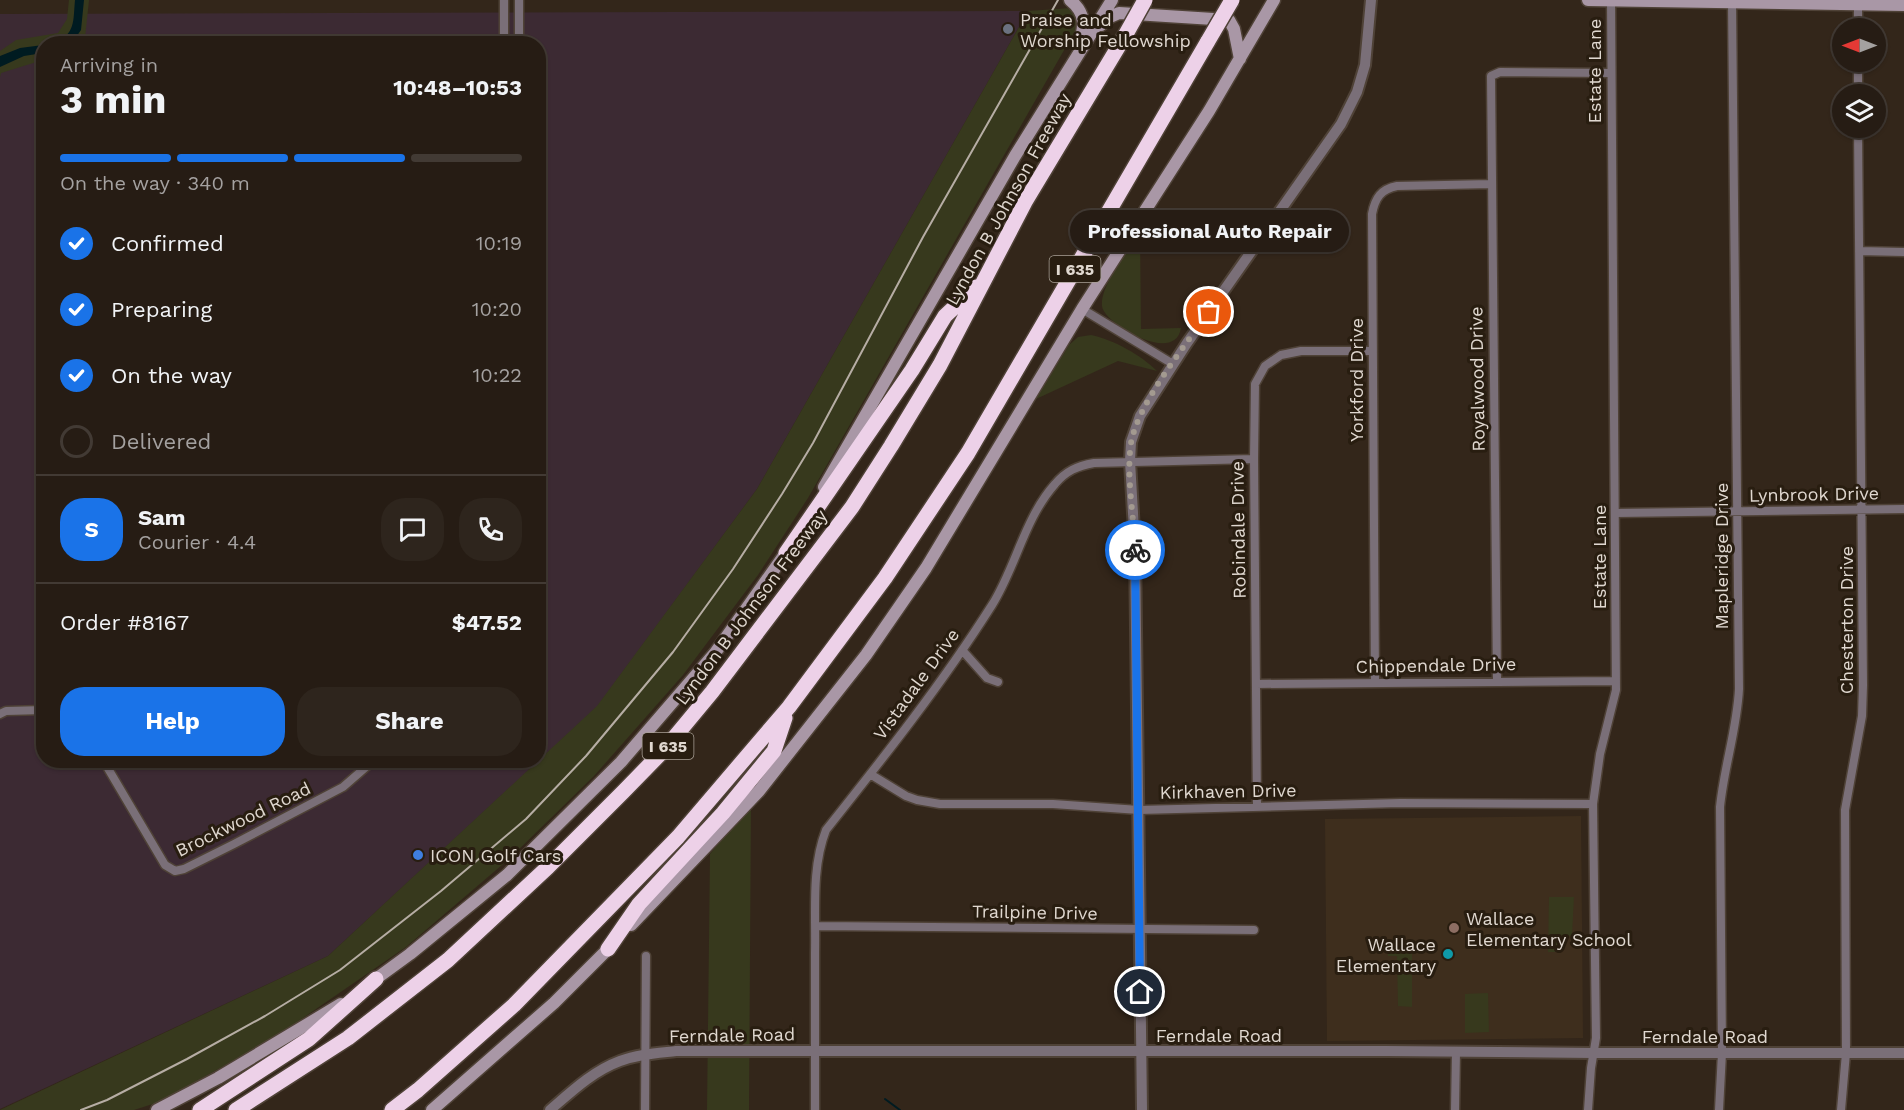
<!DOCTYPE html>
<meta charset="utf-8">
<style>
body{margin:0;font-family:"Work Sans",sans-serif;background:#2e251d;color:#f1f3f6;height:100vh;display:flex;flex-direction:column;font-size:22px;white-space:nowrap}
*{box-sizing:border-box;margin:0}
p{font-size:20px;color:#a4a1a0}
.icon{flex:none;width:33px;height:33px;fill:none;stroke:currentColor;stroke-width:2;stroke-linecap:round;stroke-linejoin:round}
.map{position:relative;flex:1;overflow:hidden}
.panel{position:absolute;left:36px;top:36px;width:510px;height:732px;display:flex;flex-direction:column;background:#261c14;border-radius:24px;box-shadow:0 2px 4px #0004,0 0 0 2px #423a34}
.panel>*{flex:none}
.needle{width:39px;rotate:270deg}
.fabs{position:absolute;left:1832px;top:18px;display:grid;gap:12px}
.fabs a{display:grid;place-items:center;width:54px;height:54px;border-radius:50%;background:#261c14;box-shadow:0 2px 4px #0004,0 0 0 2px #423a34;font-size:30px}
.pin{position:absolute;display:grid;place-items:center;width:51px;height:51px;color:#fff;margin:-26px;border:3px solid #fff;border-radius:50%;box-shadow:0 2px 6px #0007}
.courier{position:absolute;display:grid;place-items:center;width:60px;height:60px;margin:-30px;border:4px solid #1a73e8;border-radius:50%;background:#fff;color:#222;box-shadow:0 2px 8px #0007}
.bubble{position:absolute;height:42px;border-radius:21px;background:#261c14;box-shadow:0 2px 4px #0004,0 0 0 2px #423a34;font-size:20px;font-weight:700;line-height:42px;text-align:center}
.headline em{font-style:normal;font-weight:700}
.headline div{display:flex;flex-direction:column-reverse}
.headline{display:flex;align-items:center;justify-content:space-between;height:102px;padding:0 24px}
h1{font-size:39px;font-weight:700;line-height:45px}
.bar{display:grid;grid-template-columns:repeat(4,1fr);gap:9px 6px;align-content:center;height:72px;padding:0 24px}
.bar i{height:8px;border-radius:4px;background:#423a34}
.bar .current{background:#1a73e8}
.bar p{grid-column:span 4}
.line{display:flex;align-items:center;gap:15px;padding:0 24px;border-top:2px solid #423a34}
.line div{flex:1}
.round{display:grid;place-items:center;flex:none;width:63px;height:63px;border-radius:24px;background:#2e251d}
ol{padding:0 24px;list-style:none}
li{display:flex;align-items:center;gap:18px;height:66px}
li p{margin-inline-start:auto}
li .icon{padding:6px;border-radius:50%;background:#1a73e8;color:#fff;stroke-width:4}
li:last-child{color:#a4a1a0}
li i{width:33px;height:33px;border:3px solid #423a34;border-radius:50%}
.action{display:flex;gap:12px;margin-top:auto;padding:12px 24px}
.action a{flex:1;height:69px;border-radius:24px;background:#1a73e8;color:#fff;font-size:24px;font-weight:700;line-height:69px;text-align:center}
.action a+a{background:#2e251d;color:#f1f3f6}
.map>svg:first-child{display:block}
.built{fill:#3e2e1d}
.industrial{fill:#3c2a33;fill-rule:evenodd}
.green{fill:#37391d}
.water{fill:#001b21}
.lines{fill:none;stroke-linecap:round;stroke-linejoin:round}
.stream{stroke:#001b21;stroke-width:2}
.minor-casing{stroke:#4f4237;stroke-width:11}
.tertiary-casing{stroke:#4f4237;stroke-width:14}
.secondary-casing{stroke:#4f4237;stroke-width:15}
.motorway-casing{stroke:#4f4237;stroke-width:18}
.minor{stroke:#7a6f78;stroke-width:8}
.tertiary{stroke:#7a6f78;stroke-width:10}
.secondary{stroke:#a997a6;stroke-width:12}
.motorway{stroke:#edd1e8;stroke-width:15}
.rail{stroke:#b6ada4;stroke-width:2}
.motorway-bridge-casing{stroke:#4f4237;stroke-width:18;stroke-linecap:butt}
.motorway-bridge{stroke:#edd1e8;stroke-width:15}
.done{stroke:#a39a90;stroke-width:6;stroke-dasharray:0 10.8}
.route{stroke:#1a73e8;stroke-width:8}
.worship-dot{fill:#6b7280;stroke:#281d10;stroke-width:2}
.shop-dot{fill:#3f7fe0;stroke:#281d10;stroke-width:2}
.education-dot{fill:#8d6e63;stroke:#281d10;stroke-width:2}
.culture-dot{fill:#0f9aa8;stroke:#281d10;stroke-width:2}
.labels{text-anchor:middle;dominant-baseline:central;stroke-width:6;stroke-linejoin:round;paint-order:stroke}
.shield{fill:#281d10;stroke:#a9a096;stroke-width:1.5}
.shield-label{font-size:16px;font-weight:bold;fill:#e0d8d0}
.poi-label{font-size:18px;fill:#e0d8d0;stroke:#281d10;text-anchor:start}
.street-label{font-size:18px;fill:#e0d8d0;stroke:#281d10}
</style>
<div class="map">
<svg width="1904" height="1110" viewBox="0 0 1904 1110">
<rect width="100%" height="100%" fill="#33261a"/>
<path class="built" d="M1581,816L1583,1038L1327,1041L1325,819Z"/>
<path class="industrial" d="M1028,11L757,489L597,707L328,956L0,1109V14ZM44,44H538V760H44Z"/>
<path class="green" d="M69,0H89L85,38L75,43L44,44L43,60L1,73L0,77V51L16,40L58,33L67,19Z
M1071,8L1077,15L1075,31L808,498L758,575L683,675L594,776L509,859L406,947L274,1038L159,1102L134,1110H0L328,956L597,706L757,489L1028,11Z
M1140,233L1141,329L1181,328C1175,366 1103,323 1102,306C1100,285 1129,250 1140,233Z
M1091,335C1114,340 1141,355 1157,371L1118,361L1036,399L1069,345L1078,337Z
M751,803L749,1110H707L710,854Z
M1549,897H1574L1572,936L1560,937L1559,952H1548Z
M1388,946H1412V1007L1398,1006L1397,956H1388Z
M1488,993L1489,1032L1465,1033V994Z"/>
<path class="water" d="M75,0H84L81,30L72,43H54C76,34 73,21 75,0Z
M43,45V53L24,56L0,67V56L20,48Z"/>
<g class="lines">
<path class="stream" d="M885,1099L900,1110"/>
<g class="minor-casing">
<path id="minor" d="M504,0V37L506,44
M1858,0V28
M517,44L519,37V0
M1858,62V94
M1859,251L1904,252
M1082,309L1173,364
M1616,513L1904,509
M962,650L987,678L998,682
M1497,680L1491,76L1500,72L1611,73
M1375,682L1372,214C1375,198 1381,189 1397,186L1491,184
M1256,684L1616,681
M0,714L6,711L44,710
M103,760L165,865L175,871L184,869L234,844L343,787L374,760
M870,774L906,796L917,800L940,804H1053L1139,810L1400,803L1593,804
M1257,807L1254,459L1255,384L1265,366L1281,355L1301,351H1372
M816,926L1254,930
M645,1110L646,956
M815,1110C815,1058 815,1006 815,953C816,913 811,868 826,830C884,757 942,684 992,605C1016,567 1024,519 1055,484C1066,471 1077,466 1094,463L1254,459
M1455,1110L1456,1051
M1588,1110L1591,1068L1596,1038L1593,804L1600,754L1616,690L1611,0
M1719,1110L1722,1053L1720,807C1724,767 1737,729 1739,689L1732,3
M1841,1110L1846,1053L1845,810L1862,716L1863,685L1858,128"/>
</g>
<g class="tertiary-casing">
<path id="tertiary" d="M550,1110C572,1091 593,1071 620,1061C638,1054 658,1053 676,1051H1387L1593,1053H1904
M1142,1110L1135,548L1130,461L1131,442L1140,416L1187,343L1341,124L1357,92L1365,65L1371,0"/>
</g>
<g class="secondary-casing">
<path id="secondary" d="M1070,0C1086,13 1085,26 1079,44
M1588,0L1904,5
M1101,25L1110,17L1119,13L1229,20L1234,29L1240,59
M824,487L1015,156L1112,0
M631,925L759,791L866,655L926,568L1082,309L1209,111L1274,0
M369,984L410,954L507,875L621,762L715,653L790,547
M157,1110L218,1078L341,1004
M432,1110L554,1003L613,944"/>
</g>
<g class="motorway-casing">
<path id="motorway" d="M786,553L912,370L945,316L976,287
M608,949L639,904L723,813L774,751L785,718
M200,1110L309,1039L376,979
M236,1110L348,1038L448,960L548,867L623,792L663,751L712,692L852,507L891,446L940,365L1025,202L1126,34
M392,1110L418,1090L514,1005L678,837L789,707L885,578L968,453L1208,41"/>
</g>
<use href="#minor" class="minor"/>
<use href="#tertiary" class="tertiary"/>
<use href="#secondary" class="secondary"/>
<use href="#motorway" class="motorway"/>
<path class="rail" d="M81,1110L107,1100L187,1059L265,1016L340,970L441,891L526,819L586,756L673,652L733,569L782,494L813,443L923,237L1058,0"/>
<g class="motorway-bridge-casing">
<path id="motorway-bridge" d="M1126,34L1145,0
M1208,41L1232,0"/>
</g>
<use href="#motorway-bridge" class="motorway-bridge"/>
</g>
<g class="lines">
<path class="done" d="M1135,550C1134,516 1126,476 1131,443C1138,403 1185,346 1209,312"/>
<path class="route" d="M1135,550L1140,992"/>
</g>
<circle class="worship-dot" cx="1008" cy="29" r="6"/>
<circle class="shop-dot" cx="418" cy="855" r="6"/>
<circle class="education-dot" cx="1454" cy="928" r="6"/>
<circle class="culture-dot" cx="1448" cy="954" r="6"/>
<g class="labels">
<g class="shield">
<rect x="1049.5" y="256" width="51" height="26" rx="4.5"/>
<rect x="642.5" y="733" width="51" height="26" rx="4.5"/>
</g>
<g class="shield-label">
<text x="1075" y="269">I 635</text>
<text x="668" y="746">I 635</text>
</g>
<g class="poi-label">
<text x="1020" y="19">Praise and<tspan x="1020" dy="21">Worship Fellowship</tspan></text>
<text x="430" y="855">ICON Golf Cars</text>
<text x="1466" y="918">Wallace<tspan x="1466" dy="21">Elementary School</tspan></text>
<text x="1436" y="944" text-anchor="end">Wallace<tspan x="1436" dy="21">Elementary</tspan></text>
</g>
<g class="street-label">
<text transform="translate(1594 71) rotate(-90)">Estate Lane</text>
<text transform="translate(1008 199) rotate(-61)">Lyndon B Johnson Freeway</text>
<text transform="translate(1477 379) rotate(-91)">Royalwood Drive</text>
<text transform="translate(1356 380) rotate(-90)">Yorkford Drive</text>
<text transform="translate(1814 494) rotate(-1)">Lynbrook Drive</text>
<text transform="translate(1238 530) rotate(-91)">Robindale Drive</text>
<text transform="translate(1721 556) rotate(-90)">Mapleridge Drive</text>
<text transform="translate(1599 557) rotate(-90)">Estate Lane</text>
<text transform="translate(751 607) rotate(-53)">Lyndon B Johnson Freeway</text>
<text transform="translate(1846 620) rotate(-90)">Chesterton Drive</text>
<text transform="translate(1436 665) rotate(-1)">Chippendale Drive</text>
<text transform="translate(916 684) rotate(-54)">Vistadale Drive</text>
<text transform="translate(1228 791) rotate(-1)">Kirkhaven Drive</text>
<text transform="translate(243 819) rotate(-26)">Brockwood Road</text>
<text transform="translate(1035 912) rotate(1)">Trailpine Drive</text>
<text transform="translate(732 1035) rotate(-1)">Ferndale Road</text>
<text x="1219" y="1035">Ferndale Road</text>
<text x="1705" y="1036">Ferndale Road</text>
</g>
</g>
</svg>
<div class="fabs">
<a><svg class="needle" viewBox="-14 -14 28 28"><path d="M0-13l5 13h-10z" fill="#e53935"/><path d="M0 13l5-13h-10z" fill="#a4a1a0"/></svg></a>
<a><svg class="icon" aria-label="layers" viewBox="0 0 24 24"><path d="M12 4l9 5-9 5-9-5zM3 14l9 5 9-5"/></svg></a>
</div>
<div class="pin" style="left:1209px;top:312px;background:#ea580c"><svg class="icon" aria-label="bag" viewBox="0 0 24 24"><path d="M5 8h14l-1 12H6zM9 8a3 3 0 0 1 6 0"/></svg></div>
<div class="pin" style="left:1140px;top:992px;background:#1f2937"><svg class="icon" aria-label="home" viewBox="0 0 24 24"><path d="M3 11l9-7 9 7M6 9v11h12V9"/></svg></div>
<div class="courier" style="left:1135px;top:550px"><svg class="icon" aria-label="bike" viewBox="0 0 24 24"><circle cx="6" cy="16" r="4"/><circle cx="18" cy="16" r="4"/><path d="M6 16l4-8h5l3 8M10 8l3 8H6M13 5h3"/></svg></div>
<div class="bubble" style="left:1070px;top:210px;width:279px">Professional Auto Repair</div>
<section class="panel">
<div class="headline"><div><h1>3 min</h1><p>Arriving in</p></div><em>10:48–10:53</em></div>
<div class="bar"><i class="current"></i><i class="current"></i><i class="current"></i><i></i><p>On the way · 340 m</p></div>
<ol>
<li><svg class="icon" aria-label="check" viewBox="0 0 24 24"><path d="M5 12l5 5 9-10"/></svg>Confirmed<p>10:19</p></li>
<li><svg class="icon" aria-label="check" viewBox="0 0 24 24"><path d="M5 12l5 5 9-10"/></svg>Preparing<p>10:20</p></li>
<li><svg class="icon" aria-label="check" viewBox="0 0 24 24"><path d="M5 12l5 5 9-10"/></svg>On the way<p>10:22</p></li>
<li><i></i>Delivered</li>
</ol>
<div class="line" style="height:108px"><b class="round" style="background:#1a73e8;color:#fff">S</b><div><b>Sam</b><p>Courier · 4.4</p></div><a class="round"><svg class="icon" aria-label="chat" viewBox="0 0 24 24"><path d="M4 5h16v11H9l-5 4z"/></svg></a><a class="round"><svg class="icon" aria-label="phone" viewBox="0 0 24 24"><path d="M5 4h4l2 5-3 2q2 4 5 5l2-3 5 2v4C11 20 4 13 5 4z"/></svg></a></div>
<div class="line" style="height:78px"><div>Order #8167</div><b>$47.52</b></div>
<div class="action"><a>Help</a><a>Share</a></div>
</section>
</div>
